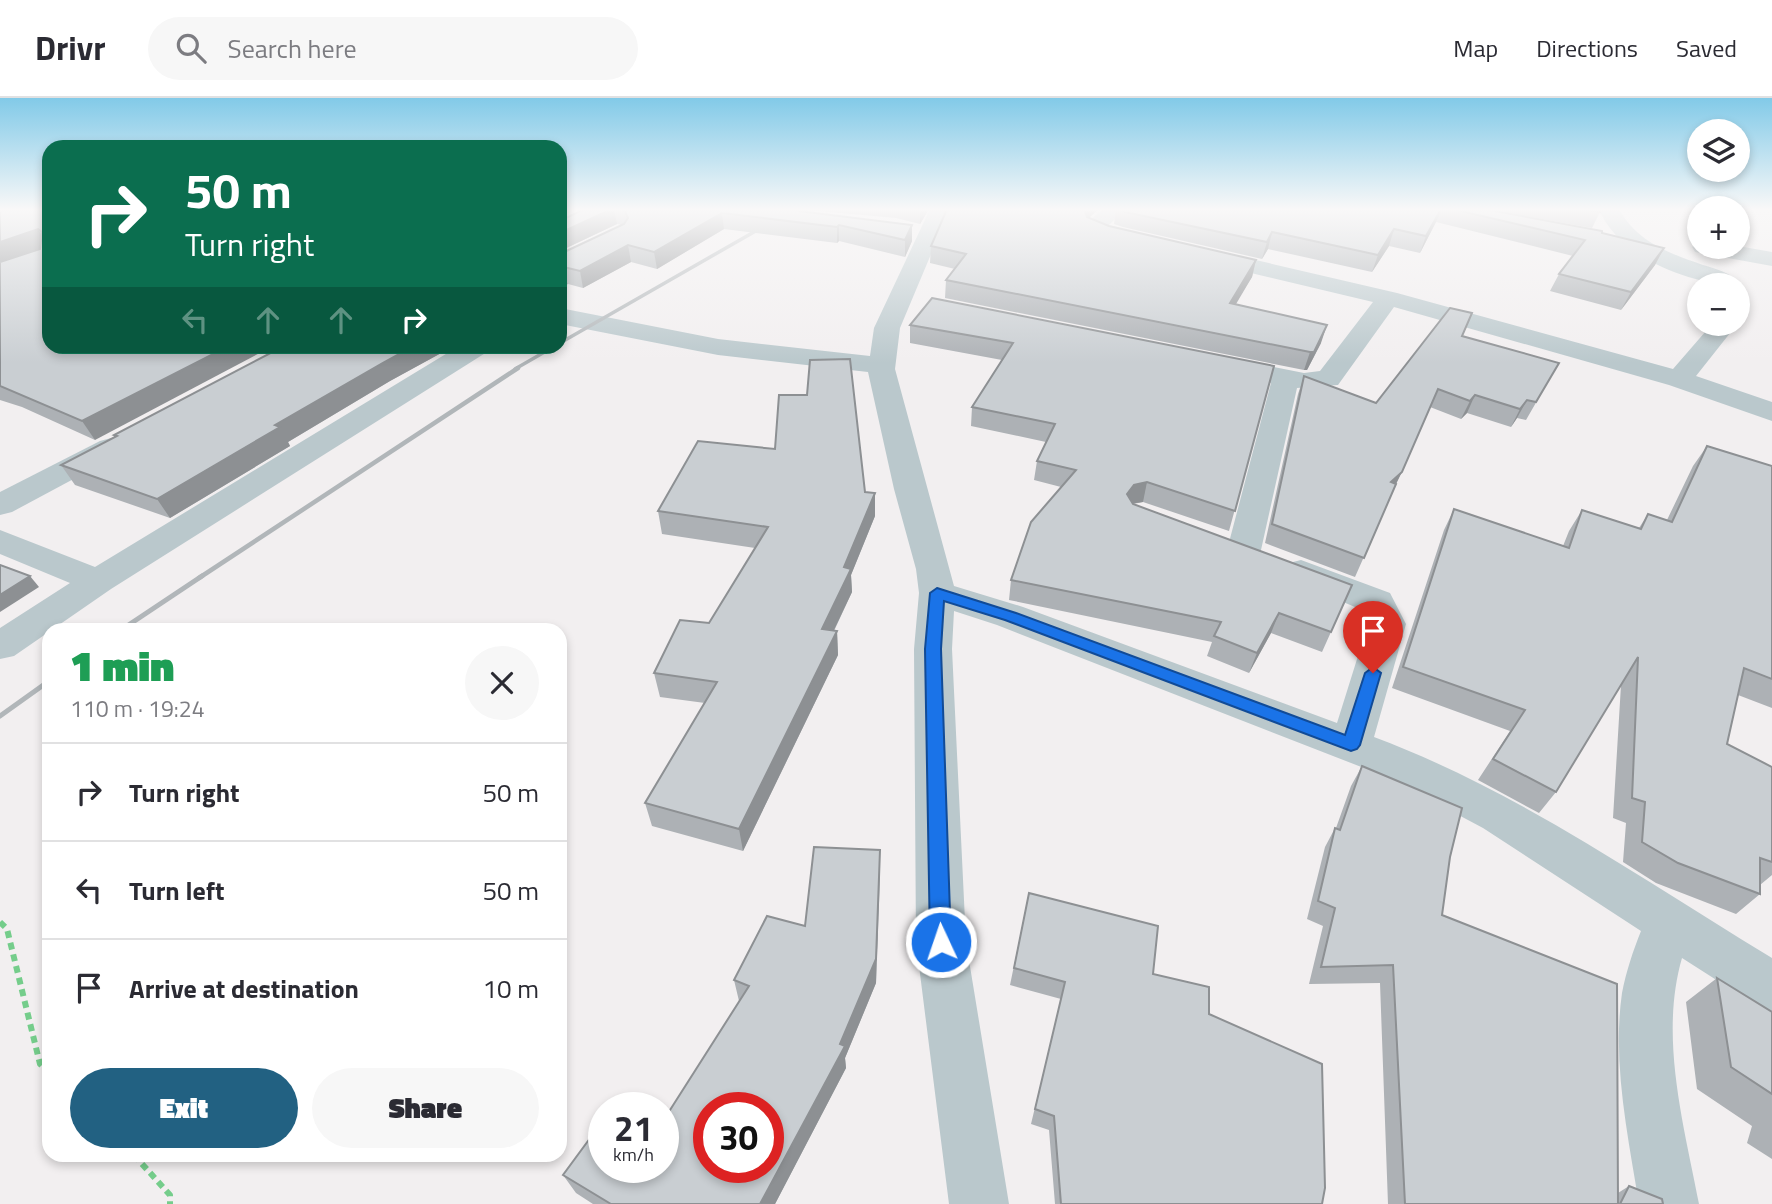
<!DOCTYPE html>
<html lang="en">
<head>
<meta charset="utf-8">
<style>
	body { margin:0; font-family:"Titillium Web",sans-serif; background:#f7f7f7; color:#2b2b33; height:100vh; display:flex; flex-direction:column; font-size:26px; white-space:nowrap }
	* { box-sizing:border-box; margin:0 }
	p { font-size:23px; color:#7c7c81 }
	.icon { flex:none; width:38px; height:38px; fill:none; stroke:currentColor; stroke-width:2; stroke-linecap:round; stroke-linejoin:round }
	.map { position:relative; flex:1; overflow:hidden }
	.details { position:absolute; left:42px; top:525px; width:525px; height:539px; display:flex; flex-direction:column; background:#fff; border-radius:21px; box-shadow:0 4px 10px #0003 }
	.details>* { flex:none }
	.top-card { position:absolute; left:42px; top:42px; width:525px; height:214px; border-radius:21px; box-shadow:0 4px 10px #0003; background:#0b6e4f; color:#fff; overflow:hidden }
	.buttons { position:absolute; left:1687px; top:21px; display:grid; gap:14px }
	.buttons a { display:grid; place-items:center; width:63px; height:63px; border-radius:50%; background:#fff; box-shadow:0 4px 10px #0003; font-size:35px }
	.speed { position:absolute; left:588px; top:994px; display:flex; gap:14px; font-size:35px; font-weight:700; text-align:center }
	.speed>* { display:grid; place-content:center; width:91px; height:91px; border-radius:50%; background:#fff; box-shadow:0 4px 10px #0003; line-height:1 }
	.speed small { font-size:18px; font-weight:400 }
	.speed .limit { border:10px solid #d22; background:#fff; color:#111 }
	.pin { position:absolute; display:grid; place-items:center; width:60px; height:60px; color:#fff; margin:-72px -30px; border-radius:50% 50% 50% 0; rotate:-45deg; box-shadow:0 0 7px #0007 }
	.pin .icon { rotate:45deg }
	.me { position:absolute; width:77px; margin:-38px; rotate:357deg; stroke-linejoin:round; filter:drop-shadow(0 0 5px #0008) }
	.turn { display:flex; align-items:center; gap:24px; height:147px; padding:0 28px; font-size:32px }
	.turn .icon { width:91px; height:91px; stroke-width:2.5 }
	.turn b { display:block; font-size:49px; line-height:60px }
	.lanes { display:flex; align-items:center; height:66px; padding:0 28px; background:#0003; justify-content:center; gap:35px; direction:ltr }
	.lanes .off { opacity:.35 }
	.round { display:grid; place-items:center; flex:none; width:74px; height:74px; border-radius:37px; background:#f7f7f7 }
	.head { display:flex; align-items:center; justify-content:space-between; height:119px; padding:0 28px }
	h1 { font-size:42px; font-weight:800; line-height:52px; color:#1e9e55 }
	.action { display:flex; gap:14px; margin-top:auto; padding:14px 28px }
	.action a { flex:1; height:80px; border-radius:42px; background:#226182; color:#fff; font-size:28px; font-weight:800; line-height:80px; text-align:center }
	.action a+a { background:#f7f7f7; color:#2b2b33 }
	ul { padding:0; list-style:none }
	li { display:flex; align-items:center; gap:21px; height:98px; padding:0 28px; border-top:2px solid #e1e1e2 }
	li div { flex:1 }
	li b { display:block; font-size:26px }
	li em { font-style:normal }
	header { display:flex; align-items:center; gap:42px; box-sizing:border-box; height:98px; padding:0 35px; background:#fff; border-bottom:2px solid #e1e1e2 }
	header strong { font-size:33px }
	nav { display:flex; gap:38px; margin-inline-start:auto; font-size:24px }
	.search { width:490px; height:63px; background:#f7f7f7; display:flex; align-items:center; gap:18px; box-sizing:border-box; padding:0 24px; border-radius:38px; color:#7c7c81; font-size:26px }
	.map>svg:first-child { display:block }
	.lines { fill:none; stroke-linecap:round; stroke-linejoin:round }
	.path { stroke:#75cd8b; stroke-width:6; stroke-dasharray:7 5; stroke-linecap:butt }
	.minor { fill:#bac8cc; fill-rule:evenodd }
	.rail-far2 { stroke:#b1b6b9; stroke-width:3.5 }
	.rail-far1 { stroke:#b1b6b9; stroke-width:4.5 }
	.rail { stroke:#b1b6b9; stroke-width:5 }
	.wall { fill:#adb1b5 }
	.shaded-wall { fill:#8d9093 }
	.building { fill:#c9ced2; stroke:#8d9093; stroke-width:2; fill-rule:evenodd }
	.route { fill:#1a73e8; stroke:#114b97; stroke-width:2 }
</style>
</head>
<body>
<header>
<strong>Drivr</strong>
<div class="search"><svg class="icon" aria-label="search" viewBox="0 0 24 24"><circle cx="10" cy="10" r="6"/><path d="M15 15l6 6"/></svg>Search here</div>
<nav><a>Map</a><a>Directions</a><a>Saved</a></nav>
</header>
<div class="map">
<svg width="1772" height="1106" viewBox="0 0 1772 1106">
	<rect width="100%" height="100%" fill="#f2eff0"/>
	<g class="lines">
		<g class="path">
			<path d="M0,824L7,831L40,966L49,975"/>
			<path d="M134,1057L170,1097V1106"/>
		</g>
		<g class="minor">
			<path d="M930,111H950L900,230L895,271L954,488L1023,509L1337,625L1368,526L1362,512L1289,481L1283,473L1289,465L1301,462L1390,495L1406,526L1374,639C1516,692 1643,782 1772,860V914L1754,906L1682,860C1659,939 1684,1027 1699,1106H1639C1628,1038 1612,964 1622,895C1626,874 1633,853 1641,833L1483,730L1387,679L997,527L954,513L952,551L966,844L1009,1106H949L916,844L914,551L919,495L916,471L894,391L868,274L718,257L560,226V210L718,241L870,258L874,230Z"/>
			<path d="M1103,111H1125L1108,128L1146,137L1149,142L1146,147C1130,151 1093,142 1083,128Z"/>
			<path d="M1599,111H1619C1637,144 1669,155 1703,167C1717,171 1732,175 1741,187L1738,192V187C1690,187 1617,158 1599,111Z"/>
			<path d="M1699,143V149L1738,148L1772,154V168L1695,154L1692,149Z"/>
			<path d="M1204,150L1397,195L1673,271L1712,226L1738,225L1696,278L1772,304V323L1669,287L1394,209L1338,287L1297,290L1261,452L1256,460L1244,463L1232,460L1227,452L1271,285L1209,272L1205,266L1209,260L1219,258L1304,275L1320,273L1373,204L1196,162L1193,157L1196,152Z"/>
			<path d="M459,248H491L487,254L111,491L14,558L0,561V530L70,485L0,456V432L95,469Z"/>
			<path d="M111,340L122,343L126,349L122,355L12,414L0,417V394L100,343Z"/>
		</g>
		<g class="rail-far2">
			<path d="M560,245L794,111"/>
			<path d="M515,271L555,248"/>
		</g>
		<path class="rail-far1" d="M199,480L518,270"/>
		<g class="rail">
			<path d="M121,532L202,478"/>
			<path d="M0,618L49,583"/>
		</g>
	</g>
	<g class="wall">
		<path d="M0,111H49L95,342L22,309L0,302Z"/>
		<path d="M584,111H929L920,126L896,120L808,112L802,113L912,143L905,159L839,143L837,145L724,131L657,171L631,164L583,190L568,186L560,156L622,127L617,126L560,153V123Z"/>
		<path d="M947,111H1099L1089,120L1109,128L1256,162L1252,179L1235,206L1321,245L1307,272H1304L945,200L946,182L955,171L930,165L931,148Z"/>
		<path d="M1116,111H1484L1602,135L1664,150L1655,167L1621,212L1550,193L1559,176L1573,158L1436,124L1420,155L1389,148L1372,174L1268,151L1262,161L1123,129L1114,126Z"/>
		<path d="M1486,111H1600V114L1592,130Z"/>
		<path d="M910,227L1274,268L1229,433L1143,404L1133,406L1352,487L1322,554L1271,535L1249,575L1207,558L1212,544L1009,502L1011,482L1061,389L1034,382L1037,363L1046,344L971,328L972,309L1002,262L910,245Z"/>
		<path d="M1462,238L1549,282L1526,322L1517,320L1511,329L1467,315L1461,321L1430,309L1355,479L1265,445L1298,296L1304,278L1376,305Z"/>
		<path d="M284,248H454L390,283L288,344L290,348L170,420L75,387L61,367L115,339L114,337Z"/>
		<path d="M1707,348L1772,368V610L1738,597L1727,646L1772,669V777L1760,787V796L1736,816L1656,785L1623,764L1626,725L1613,720L1621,587L1556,694L1539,715L1478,682L1510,633L1392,590L1444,432L1454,411L1563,448L1569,433L1582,412L1639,430L1648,416L1667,422L1693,368Z"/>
		<path d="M865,394L875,395V418L851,477L852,494L834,533H837L838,557L743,753L652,728L645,705L705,605L660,599L654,575L709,525L755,450L662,436L658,413Z"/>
		<path d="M1362,668L1450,759L1442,817L1618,1095L1629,1088L1663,1106H1388L1380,885L1309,886L1323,828L1307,821L1325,749L1335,730H1336L1351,688Z"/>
		<path d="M880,778L876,885L845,960L846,970L775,1106H593L576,1095L563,1077L604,1069H663L739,903L734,882L805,828Z"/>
		<path d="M1029,795L1153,876L1209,916L1322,1106H1055L1049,1032L1031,1026L1061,901L1010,887Z"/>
		<path d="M1717,880L1772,914V1061L1747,1045L1752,1028L1697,991L1686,904Z"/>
	</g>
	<g class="shaded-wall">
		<path d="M612,111H614L617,126L560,153V135Z"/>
		<path d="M794,111H808V112L800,113Z"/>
		<path d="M920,111H929L920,126Z"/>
		<path d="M1083,111H1099L1081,126Z"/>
		<path d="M1442,111L1436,124L1420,155L1426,138Z"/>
		<path d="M722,115L724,131L657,171L654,154Z"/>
		<path d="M839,127V143L837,145V129Z"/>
		<path d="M912,127V143L905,159V142Z"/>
		<path d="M38,131L48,148L0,165V144Z"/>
		<path d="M1394,131L1389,148L1372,174L1378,157Z"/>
		<path d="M1272,134L1268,151L1262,161L1267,144Z"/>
		<path d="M628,147L631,164L583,190L580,173Z"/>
		<path d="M1664,150L1655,167L1621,212L1631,194Z"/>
		<path d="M1256,162L1252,179L1226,223L1230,205Z"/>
		<path d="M564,169L568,186L560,190V171Z"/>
		<path d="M1327,227L1321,245L1307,272H1304L1310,254Z"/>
		<path d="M229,248H273L95,342L82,323Z"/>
		<path d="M414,248H454L390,283L288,344L290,348L170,420L157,401L275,327L383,265Z"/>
		<path d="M1475,297L1467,315L1461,321L1470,303Z"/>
		<path d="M1527,302L1517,320L1511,329L1520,311Z"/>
		<path d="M1402,374L1393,392L1391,384Z"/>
		<path d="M1147,384L1143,404L1129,406L1127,396L1134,387Z"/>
		<path d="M875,395V418L851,477L852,494L823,555L822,531L844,469Z"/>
		<path d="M30,478L39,489L0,514V497Z"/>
		<path d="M1279,515L1271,535L1249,575L1257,555Z"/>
		<path d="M837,533L838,557L743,753L739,731Z"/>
		<path d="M880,752L876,885L845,960L846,970L775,1106H760L840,946Z"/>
	</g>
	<g class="building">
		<path d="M0,111H49V248H229L82,323L0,288V164L40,151L42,134L38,131L0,144Z"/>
		<path d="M584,111H612L560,135V123Z"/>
		<path d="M617,111H798L799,113L912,127L905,142L839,127L837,129L722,115L654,154L628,147L580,173L564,169L560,171V156L624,126L628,120L625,113Z"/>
		<path d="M947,111H1084L1087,119L1109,128L1256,162L1230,205L1327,227L1314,254H1310L946,182L966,156L931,148Z"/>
		<path d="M1118,111H1441L1426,138L1394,131L1378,157L1272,134L1267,144L1125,114Z"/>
		<path d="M1452,111H1484L1602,133V135L1664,150L1631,194L1559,176L1585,142Z"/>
		<path d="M1580,111H1600V114Z"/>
		<path d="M932,200L1274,268L1235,413L1147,384L1134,387L1127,396L1133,406L1352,487L1331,534L1279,515L1257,555L1214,538L1221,524L1011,482L1031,424L1076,372L1037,363L1055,326L972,309L1013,245L910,227Z"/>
		<path d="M1450,210L1472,215L1462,238L1559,265L1536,304L1527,302L1520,311L1475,297L1470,303L1438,291L1402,374L1391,384L1396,386L1364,460L1272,426L1304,278L1376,305Z"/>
		<path d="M284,248H414L383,265L275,327L280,329L157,401L61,367L117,338L114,337Z"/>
		<path d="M850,261L865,394L875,395L844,469L851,471L822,531L837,533L739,731L645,705L717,584L654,575L680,522L709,525L768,429L658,413L698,343L775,351L779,297H807L810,262Z"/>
		<path d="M1707,348L1772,368V581L1744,570L1727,646L1772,669V764L1760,760V796L1678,765L1642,744L1645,704L1632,700L1638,559L1556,694L1493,661L1525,612L1403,569L1454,411L1569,450L1582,412L1641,431L1648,416L1672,424Z"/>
		<path d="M0,467L30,478L0,497Z"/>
		<path d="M1362,668L1462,710L1450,759L1442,817L1617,886L1618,1106H1405L1393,867L1321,869L1335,810L1318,803L1335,730L1340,732Z"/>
		<path d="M814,749L880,752L876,861L840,946L845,948L760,1106H611L563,1077L599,1028L604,1031V1069H663V1023L749,888L734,882L767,818L805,828ZM709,1010H768V1069H709Z"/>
		<path d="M1029,795L1158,828L1153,876L1209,889V916L1322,966L1325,1090L1322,1106H1061L1054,1018L1035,1011L1065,884L1014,870Z"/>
		<path d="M1717,880L1772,914V996L1731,969Z"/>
		<path d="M1629,1088L1662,1101L1663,1106H1620Z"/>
	</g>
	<linearGradient id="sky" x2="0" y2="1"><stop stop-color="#82cae8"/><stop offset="0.42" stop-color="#f9f8f8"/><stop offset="1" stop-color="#f9f8f8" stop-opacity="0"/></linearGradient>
	<rect width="1772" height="265" fill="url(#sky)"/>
	<path class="route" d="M937,490L1016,515L1345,637L1365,575L1373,569L1381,575L1360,647L1357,651L1351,653L1005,522L944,503L941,551L951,844L948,850L941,853L933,850L930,844L925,551L930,495Z"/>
</svg>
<div class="buttons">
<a><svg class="icon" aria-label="layers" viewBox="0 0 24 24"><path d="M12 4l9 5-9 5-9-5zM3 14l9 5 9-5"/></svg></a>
<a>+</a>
<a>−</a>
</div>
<div class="speed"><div>21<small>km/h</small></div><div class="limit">30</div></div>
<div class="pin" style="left:1373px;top:575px;background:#d93025"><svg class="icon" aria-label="arrive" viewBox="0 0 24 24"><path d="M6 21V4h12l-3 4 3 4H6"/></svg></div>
<svg class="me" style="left:941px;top:844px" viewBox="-20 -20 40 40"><circle r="17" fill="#1a73e8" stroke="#fff" stroke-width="3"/><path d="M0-11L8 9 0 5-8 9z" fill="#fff"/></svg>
<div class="top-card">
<div class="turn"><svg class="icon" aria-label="right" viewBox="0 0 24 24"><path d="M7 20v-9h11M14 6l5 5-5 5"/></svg><div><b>50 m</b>Turn right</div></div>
<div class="lanes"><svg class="icon off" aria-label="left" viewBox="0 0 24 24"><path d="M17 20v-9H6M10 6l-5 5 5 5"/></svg><svg class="icon off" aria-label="ahead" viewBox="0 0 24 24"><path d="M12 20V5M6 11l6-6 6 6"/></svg><svg class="icon off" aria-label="ahead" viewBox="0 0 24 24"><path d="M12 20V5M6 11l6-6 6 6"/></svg><svg class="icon" aria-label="right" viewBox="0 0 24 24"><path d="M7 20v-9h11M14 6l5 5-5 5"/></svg></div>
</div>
<section class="details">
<div class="head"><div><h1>1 min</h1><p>110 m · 19:24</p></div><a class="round"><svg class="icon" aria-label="close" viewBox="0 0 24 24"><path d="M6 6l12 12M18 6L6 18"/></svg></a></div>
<ul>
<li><svg class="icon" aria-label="right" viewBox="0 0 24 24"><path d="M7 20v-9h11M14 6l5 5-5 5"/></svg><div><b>Turn right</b></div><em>50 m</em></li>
<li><svg class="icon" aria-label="left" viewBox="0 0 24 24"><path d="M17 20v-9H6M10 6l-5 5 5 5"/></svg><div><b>Turn left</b></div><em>50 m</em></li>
<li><svg class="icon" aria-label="arrive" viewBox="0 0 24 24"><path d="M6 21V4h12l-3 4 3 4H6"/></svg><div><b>Arrive at destination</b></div><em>10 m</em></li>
</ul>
<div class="action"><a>Exit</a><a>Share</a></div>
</section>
</div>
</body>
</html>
